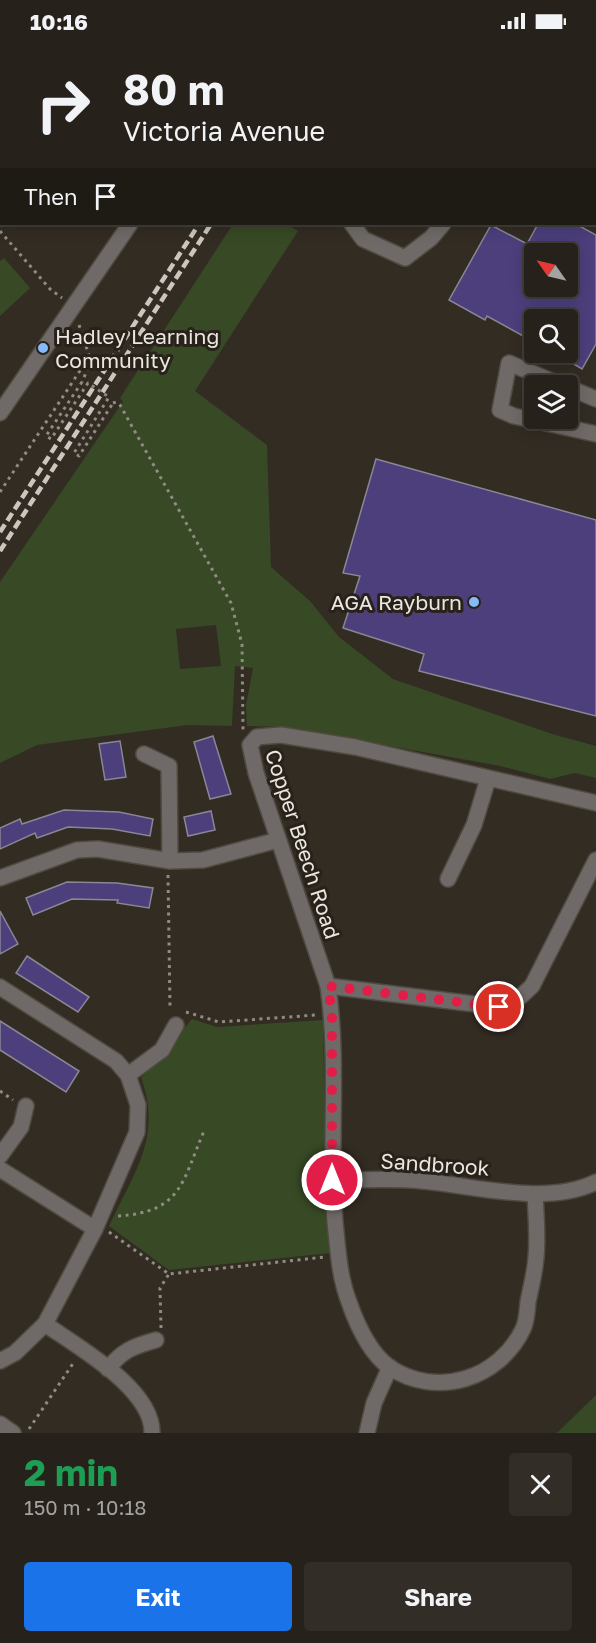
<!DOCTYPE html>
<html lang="en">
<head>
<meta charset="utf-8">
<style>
	body { margin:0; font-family:"Golos Text",sans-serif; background:#322e27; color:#f1f3f6; height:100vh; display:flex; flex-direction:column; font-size:22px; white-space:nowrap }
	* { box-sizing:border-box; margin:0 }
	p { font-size:20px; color:#a4a3a2 }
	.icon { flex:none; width:33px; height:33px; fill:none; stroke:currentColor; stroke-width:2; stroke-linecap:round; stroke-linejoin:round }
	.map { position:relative; height:1391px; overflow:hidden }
	.details { display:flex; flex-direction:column; background:#26211a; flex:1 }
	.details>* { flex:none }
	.banner { position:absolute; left:0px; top:0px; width:597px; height:183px; box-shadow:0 3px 15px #0003,0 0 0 2px #423e39; background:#26211a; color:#f1f3f6; overflow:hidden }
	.needle { width:39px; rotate:304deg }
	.fabs { position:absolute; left:524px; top:201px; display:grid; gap:12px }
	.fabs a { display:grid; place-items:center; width:54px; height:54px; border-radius:6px; background:#26211a; box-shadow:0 3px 15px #0003,0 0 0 2px #423e39; font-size:30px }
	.pin { position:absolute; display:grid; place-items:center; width:51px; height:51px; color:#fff; margin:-26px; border:3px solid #fff; border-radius:50%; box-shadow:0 2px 6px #0007 }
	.me { position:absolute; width:66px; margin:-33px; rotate:0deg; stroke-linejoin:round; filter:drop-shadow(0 0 4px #0008) }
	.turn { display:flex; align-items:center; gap:21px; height:126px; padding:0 24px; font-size:27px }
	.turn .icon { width:78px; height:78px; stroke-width:2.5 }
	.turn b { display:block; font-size:42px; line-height:51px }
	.then { display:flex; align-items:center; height:57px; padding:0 24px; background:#0003; gap:12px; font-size:22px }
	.round { display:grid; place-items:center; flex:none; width:63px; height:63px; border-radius:6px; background:#322e27 }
	.headline { display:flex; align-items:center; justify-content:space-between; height:102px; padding:0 24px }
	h1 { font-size:36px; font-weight:700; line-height:45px; color:#1e9e55 }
	.button { display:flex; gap:12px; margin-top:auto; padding:12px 24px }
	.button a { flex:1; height:69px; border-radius:6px; background:#1a73e8; color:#fff; font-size:24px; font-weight:700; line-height:69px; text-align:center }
	.button a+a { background:#322e27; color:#f1f3f6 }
	.status { display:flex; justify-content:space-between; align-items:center; height:42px; padding:0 30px; background:#26211a; direction:ltr }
	.status svg { height:16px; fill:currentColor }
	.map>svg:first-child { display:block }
	.green { fill:#374925; fill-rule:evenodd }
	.building { fill:#4c3f7c; stroke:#888794; stroke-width:1.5; fill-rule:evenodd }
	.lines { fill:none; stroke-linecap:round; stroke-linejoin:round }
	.minor-casing { stroke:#504a41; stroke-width:18 }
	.path { stroke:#908b83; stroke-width:3; stroke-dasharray:3 4.5; stroke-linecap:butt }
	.minor { stroke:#6f6a67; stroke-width:15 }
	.rail { stroke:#cbc7c0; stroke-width:4.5; stroke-dasharray:9 4.5; stroke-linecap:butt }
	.path-bridge { stroke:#908b83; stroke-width:3; stroke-dasharray:3 4.5; stroke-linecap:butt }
	.route { stroke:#e11d48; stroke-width:10; stroke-dasharray:0 18 }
	.poi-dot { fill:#86bbfb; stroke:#29221a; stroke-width:2 }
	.labels { text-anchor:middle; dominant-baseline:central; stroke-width:6; stroke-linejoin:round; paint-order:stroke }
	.poi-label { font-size:21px; fill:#eae6e0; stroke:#29221a; text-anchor:start }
	.street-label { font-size:21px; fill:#eae6e0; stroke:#29221a }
</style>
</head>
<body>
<div class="status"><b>10:16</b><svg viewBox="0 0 49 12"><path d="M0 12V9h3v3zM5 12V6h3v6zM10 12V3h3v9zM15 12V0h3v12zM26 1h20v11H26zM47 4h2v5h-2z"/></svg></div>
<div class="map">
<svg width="596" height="1391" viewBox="0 0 596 1391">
	<rect width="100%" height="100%" fill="#332c23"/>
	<g class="green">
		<path d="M0,0L72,1L2,2L1,93Z"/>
		<path d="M233,182H286L298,189L195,349L267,403L271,525L310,559L339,595L393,637L552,692L596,704V736L575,731L550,737L500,724L285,685L247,684L246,663L253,626L235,624L232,684L188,683L37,703L0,721V540L116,370L123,360L120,356ZM216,583L221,624L180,627L176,587Z"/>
		<path d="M4,216L30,246L0,274V219Z"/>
		<path d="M192,977L217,985L323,978L325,1102L331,1211L169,1228L109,1184C133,1132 163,1095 141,1036Z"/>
		<path d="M596,1353V1391H556L559,1389Z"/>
	</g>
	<g class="building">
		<path d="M538,182H576L596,193V302L582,327L567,318V278H534V300L487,274L485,278L449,258L491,183L527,202ZM534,212H567V244H534Z"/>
		<path d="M376,417L596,478V674L419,629L424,612L343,586L360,534L343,531Z"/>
		<path d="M213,694L231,752L210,757L194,700Z"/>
		<path d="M120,699L126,735L105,738L99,702Z"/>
		<path d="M64,768L119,770L153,777L150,794L112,787L68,785L37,796L35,791L0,807V786L20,777L22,782Z"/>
		<path d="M211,769L215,788L188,794L184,775Z"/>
		<path d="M67,840L117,841L153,846L149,866L117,861L118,858L72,857L33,873L26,856Z"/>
		<path d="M0,869L18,902L0,912Z"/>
		<path d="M27,914L89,955L78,970L16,931Z"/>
		<path d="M0,979L79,1029L66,1050L0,1008Z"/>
	</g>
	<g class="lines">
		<defs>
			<g id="minor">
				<path d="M544,0L546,2"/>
				<path d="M250,2L251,0"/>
				<path d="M483,2L484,0"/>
				<path d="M569,2L570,0"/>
				<path d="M596,45V46"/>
				<path d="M352,182L363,197L405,216L431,196L443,182"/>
				<path d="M563,344L509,321L500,368L514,374L596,392"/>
				<path d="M567,345L596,357"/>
				<path d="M0,371L130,182"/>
				<path d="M144,712L169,724L170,819"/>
				<path d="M0,836L77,808L98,807L170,819L203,818L278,798"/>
				<path d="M448,837L474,783L488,737"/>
				<path d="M328,944L499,965L517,958L532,944L596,818"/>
				<path d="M0,945L116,1019L128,1033L162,1008L176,983"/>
				<path d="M0,1114L21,1085L26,1064"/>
				<path d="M0,1127L95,1187"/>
				<path d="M332,1138C358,1138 384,1137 410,1138C467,1141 543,1166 596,1140"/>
				<path d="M535,1152C536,1173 538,1195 536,1215C535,1230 531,1245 528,1260C527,1269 527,1279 523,1287C499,1337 437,1357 389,1325C369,1310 357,1283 349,1260C339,1234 338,1207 335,1180C329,1102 339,1022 328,944L256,731L250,703L257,695L281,693L355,705L596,761"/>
				<path d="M45,1282C78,1305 153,1347 152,1391"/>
				<path d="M0,1319L15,1311L45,1282L95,1187L137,1090L138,1063L128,1033"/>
				<path d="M108,1327C121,1309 134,1304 156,1298"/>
				<path d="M0,1382L13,1391"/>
				<path d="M367,1391L374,1361L390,1325"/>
			</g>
		</defs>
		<use href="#minor" class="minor-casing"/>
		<g class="path">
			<path d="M0,189L50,247L62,256"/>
			<path d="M79,283L91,319L82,340"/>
			<path d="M113,361L116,360L120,363L231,561L242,602L243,688"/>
			<path d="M0,450L89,315"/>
			<path d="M168,833L170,966"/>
			<path d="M186,970L219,980L316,973"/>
			<path d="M0,1049L13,1058"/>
			<path d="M118,1174C182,1170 182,1140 204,1089"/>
			<path d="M109,1190L169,1232L325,1215"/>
			<path d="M161,1286L160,1246L169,1232"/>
			<path d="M29,1387L74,1320"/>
		</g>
		<use href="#minor" class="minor"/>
		<g class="rail">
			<path d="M315,2L316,0"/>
			<path d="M327,2L328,0"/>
			<path d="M0,490L199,182"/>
			<path d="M0,509L211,182"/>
		</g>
		<path class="path-bridge" d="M82,340L46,394L51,397L88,341L109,355L74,411L79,414L113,361"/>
	</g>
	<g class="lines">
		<path class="route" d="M332,1138V972L328,944L499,965"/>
	</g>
	<g class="poi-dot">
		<circle cx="43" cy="306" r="6"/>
		<circle cx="474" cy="560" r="6"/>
	</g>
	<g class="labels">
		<g class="poi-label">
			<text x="55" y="294">Hadley Learning<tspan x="55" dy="24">Community</tspan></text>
			<text x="462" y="560" text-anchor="end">AGA Rayburn</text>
		</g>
		<g class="street-label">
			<text transform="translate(303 802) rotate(72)">Copper Beech Road</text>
			<text transform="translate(435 1122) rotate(4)">Sandbrook</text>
		</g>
	</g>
</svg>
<div class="fabs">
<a><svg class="needle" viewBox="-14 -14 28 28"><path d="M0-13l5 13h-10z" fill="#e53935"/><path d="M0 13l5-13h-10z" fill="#a4a3a2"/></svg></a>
<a><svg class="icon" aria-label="search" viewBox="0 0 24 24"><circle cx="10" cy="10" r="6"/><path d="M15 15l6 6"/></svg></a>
<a><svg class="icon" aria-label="layers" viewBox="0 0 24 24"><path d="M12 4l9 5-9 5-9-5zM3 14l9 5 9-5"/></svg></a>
</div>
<div class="pin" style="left:499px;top:965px;background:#d93025"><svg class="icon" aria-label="arrive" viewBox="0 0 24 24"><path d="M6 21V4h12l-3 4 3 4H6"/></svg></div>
<svg class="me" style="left:332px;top:1138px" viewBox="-20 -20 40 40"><circle r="17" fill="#e11d48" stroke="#fff" stroke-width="3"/><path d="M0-11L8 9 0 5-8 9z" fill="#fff"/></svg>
<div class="banner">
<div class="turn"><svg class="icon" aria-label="right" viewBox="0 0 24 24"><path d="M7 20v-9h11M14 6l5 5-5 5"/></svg><div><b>80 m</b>Victoria Avenue</div></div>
<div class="then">Then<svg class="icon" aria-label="arrive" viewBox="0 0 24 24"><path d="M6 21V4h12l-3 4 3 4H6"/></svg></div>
</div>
</div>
<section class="details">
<div class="headline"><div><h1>2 min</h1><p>150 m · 10:18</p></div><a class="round"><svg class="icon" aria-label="close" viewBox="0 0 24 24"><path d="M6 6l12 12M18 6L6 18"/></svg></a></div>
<div class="button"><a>Exit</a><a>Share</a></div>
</section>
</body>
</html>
